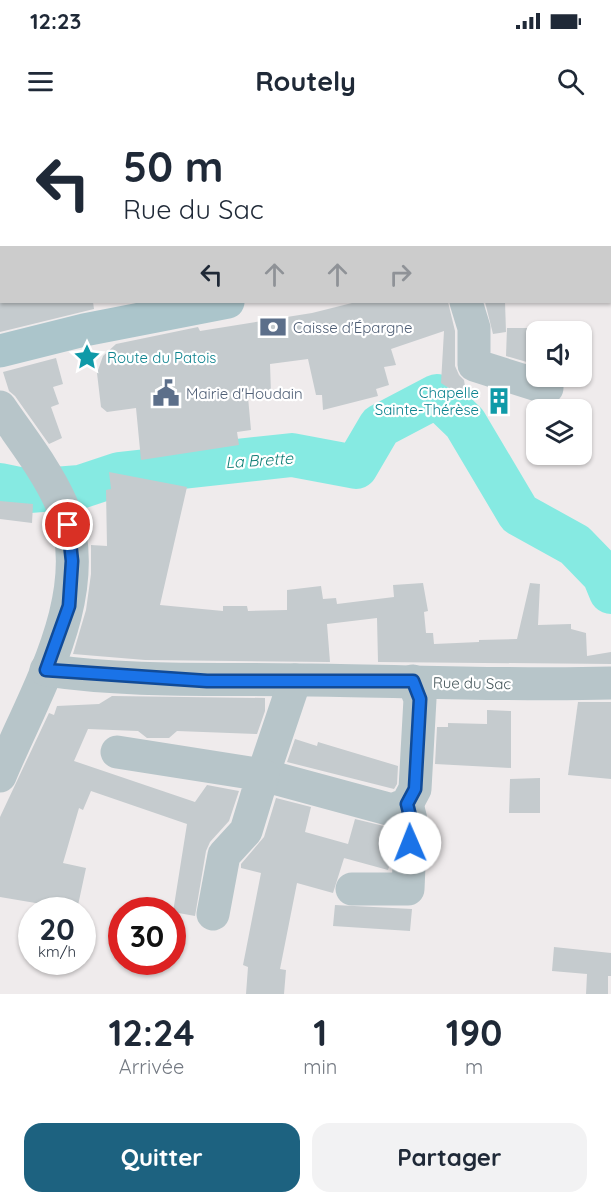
<!DOCTYPE html>
<html lang="fr">
<head>
<meta charset="utf-8">
<style>
	body { margin:0; font-family:Quicksand,sans-serif; background:#f2f2f3; color:#1f2937; height:100vh; display:flex; flex-direction:column; font-size:22px; white-space:nowrap }
	* { box-sizing:border-box; margin:0 }
	p { font-size:20px; color:#747a83 }
	.icon { flex:none; width:33px; height:33px; fill:none; stroke:currentColor; stroke-width:2; stroke-linecap:round; stroke-linejoin:round }
	.map { position:relative; height:874px; overflow:hidden }
	.side { display:flex; flex-direction:column; background:#fff; flex:1 }
	.side>* { flex:none }
	.guide { position:absolute; left:0px; top:0px; width:612px; height:183px; box-shadow:0 2px 4px #0004; background:#fff; color:#1f2937; overflow:hidden }
	.controls { position:absolute; left:526px; top:201px; display:grid; gap:12px }
	.controls a { display:grid; place-items:center; width:66px; height:66px; border-radius:12px; background:#fff; box-shadow:0 2px 4px #0004; font-size:30px }
	.speed { position:absolute; left:18px; top:777px; display:flex; gap:12px; font-size:30px; font-weight:700; text-align:center }
	.speed>* { display:grid; place-content:center; width:78px; height:78px; border-radius:50%; background:#fff; box-shadow:0 2px 4px #0004; line-height:1 }
	.speed small { font-size:15px; font-weight:400 }
	.speed .limit { border:9px solid #d22; background:#fff; color:#111 }
	.pin { position:absolute; display:grid; place-items:center; width:51px; height:51px; color:#fff; margin:-26px; border:3px solid #fff; border-radius:50%; box-shadow:0 2px 6px #0007 }
	.me { position:absolute; width:66px; margin:-33px; rotate:359deg; stroke-linejoin:round; filter:drop-shadow(0 0 4px #0008) }
	.turn { display:flex; align-items:center; gap:21px; height:126px; padding:0 24px; font-size:27px }
	.turn .icon { width:78px; height:78px; stroke-width:2.5 }
	.turn b { display:block; font-size:42px; line-height:51px }
	.lanes { display:flex; align-items:center; height:57px; padding:0 24px; background:#0003; justify-content:center; gap:30px; direction:ltr }
	.lanes .off { opacity:.35 }
	.eta { display:flex; justify-content:space-evenly; align-items:center; height:102px; text-align:center }
	.eta b { font-size:36px; font-weight:700; line-height:42px }
	.cta { display:flex; gap:12px; margin-top:auto; padding:12px 24px }
	.cta a { flex:1; height:69px; border-radius:18px; background:#1d6280; color:#fff; font-size:24px; font-weight:700; line-height:69px; text-align:center }
	.cta a+a { background:#f2f2f3; color:#1f2937 }
	.status { display:flex; justify-content:space-between; align-items:center; height:42px; padding:0 30px; background:#fff; direction:ltr }
	.status svg { height:16px; fill:currentColor }
	header { display:flex; justify-content:space-between; align-items:center; height:78px; padding:0 24px; background:#fff; font-size:27px; font-weight:700 }
	.map>svg:first-child { display:block }
	.lines { fill:none; stroke-linecap:round; stroke-linejoin:round }
	.river { stroke:#86eae2; stroke-width:44 }
	.building { fill:#c5cbce }
	.minor { stroke:#b7c5c9; stroke-width:33 }
	.major { stroke:#abc5cb; stroke-width:33 }
	.route-casing { stroke:#114b97; stroke-width:15 }
	.route { stroke:#1a73e8; stroke-width:10 }
	.labels { text-anchor:middle; dominant-baseline:central; stroke-width:4.5; stroke-linejoin:round; paint-order:stroke }
	.service-label { font-size:15px; fill:#4e5e75; stroke:#fff; text-anchor:start }
	.culture-label { font-size:15px; fill:#0d838f; stroke:#fff; text-anchor:start }
	.street-label { font-size:15px; fill:#445559; stroke:#fff }
	.water-label { font-size:16px; font-style:italic; fill:#0e7e75; stroke:#fff }
</style>
</head>
<body>
<div class="status"><b>12:23</b><svg viewBox="0 0 49 12"><path d="M0 12V9h3v3zM5 12V6h3v6zM10 12V3h3v9zM15 12V0h3v12zM26 1h20v11H26zM47 4h2v5h-2z"/></svg></div>
<header><svg class="icon" aria-label="menu" viewBox="0 0 24 24"><path d="M4 6h16M4 12h16M4 18h16"/></svg>Routely<svg class="icon" aria-label="search" viewBox="0 0 24 24"><circle cx="10" cy="10" r="6"/><path d="M15 15l6 6"/></svg></header>
<div class="map">
<svg width="611" height="874" viewBox="0 0 611 874">
	<rect width="100%" height="100%" fill="#efebec"/>
	<g class="lines">
		<path class="river" d="M0,365L29,371L80,367L119,354L292,335L356,347L380,306L437,276L465,303L519,394L575,425L604,455L611,472"/>
	</g>
	<g class="building">
		<path d="M0,182H93L94,189L0,212Z"/>
		<path d="M356,182H448L455,211V246L459,255L464,260L467,280L441,263L444,211L391,229L396,245L384,247L389,265L376,269L378,276L323,290L322,275H316L308,239L270,244L271,273L248,277L251,310L237,312L239,325L141,340L136,288L107,292L101,287L97,253L103,236L116,224L198,207L200,211L312,193Z"/>
		<path d="M485,182H505L506,212L493,214Z"/>
		<path d="M507,208H537V245L506,236Z"/>
		<path d="M56,238L63,264L53,267L59,284L51,287L62,318L49,324L15,276L9,271L3,252Z"/>
		<path d="M109,352L187,367L160,485L223,491V486H247L248,491L287,490V470L321,466L323,479L336,478L337,484L394,477L393,465L423,463L428,491L424,492L426,513H433L434,524L479,522V520L517,519L530,463L540,464L538,505L571,504V509L586,513L587,536L611,532V544L378,542L377,498L327,504L330,542L145,540L73,534L86,490L91,454V425L107,426L106,370L111,369Z"/>
		<path d="M0,381L33,384L32,403L0,399Z"/>
		<path d="M112,576L265,578V591L257,614L177,611L169,618H147L138,611L88,609L74,641L195,682L207,665L239,671L229,701L210,722L206,731L195,796L173,792L187,704L91,671L83,690L79,688L63,743L86,748L77,790L0,777V697L49,593L54,595L57,586L99,584Z"/>
		<path d="M578,582H611V659L568,655Z"/>
		<path d="M487,590L511,591V648L435,644L437,607H448V603L487,604Z"/>
		<path d="M295,619L317,626L318,622L398,646L397,664L394,669L287,642Z"/>
		<path d="M540,658V693H509L510,659Z"/>
		<path d="M276,678L311,687L305,712L348,724L355,699L392,708L390,744L388,750L344,738L345,735L333,773L297,763L280,849L286,850L284,874H246L248,847L243,845L261,753L241,748V744L264,717Z"/>
		<path d="M335,785L412,789L410,811L333,806Z"/>
		<path d="M554,827L611,833V856H608V874H586L587,854L552,851Z"/>
	</g>
	<g class="lines">
		<g class="minor">
			<path d="M466,182L474,208V245L547,268"/>
			<path d="M0,287C21,318 46,349 61,383C99,472 33,575 0,656"/>
			<path d="M46,550C133,563 222,558 310,560C410,561 511,566 611,563"/>
			<path d="M295,560L263,655L392,690L407,684L415,669L420,579L413,561"/>
			<path d="M117,632L263,655L246,711L224,735L213,794"/>
			<path d="M352,769H408L411,700L407,684"/>
		</g>
		<g class="major">
			<path d="M423,0L424,2"/>
			<path d="M610,95H611"/>
			<path d="M0,231L84,210L228,182"/>
		</g>
	</g>
	<g class="lines">
		<defs>
			<path id="route" d="M68,405L72,441L69,486L46,550L207,561H413L420,579L415,669L407,684L411,700L410,723"/>
		</defs>
		<use href="#route" class="route-casing"/>
		<use href="#route" class="route"/>
	</g>
	<defs>
		<symbol id="bank-bare" viewBox="-9 -9 18 18"><path d="M-6-4H6V4H-6ZM0-2.3a2.3 2.3 0 1 0 0 4.6a2.3 2.3 0 1 0 0-4.6Z" fill="#5c6f8a" stroke="#fff" stroke-width="2.5" paint-order="stroke"/></symbol>
		<symbol id="sight-bare" viewBox="-9 -9 18 18"><path d="M0-6L1.8-2.2L6-1.7L2.9 1.2L3.7 5.4L0 3.3L-3.7 5.4L-2.9 1.2L-6-1.7L-1.8-2.2Z" fill="#0f9aa8" stroke="#fff" stroke-width="2.5" paint-order="stroke"/></symbol>
		<symbol id="civic-bare" viewBox="-9 -9 18 18"><path d="M-.6-6.5H3V-4.5H.6V-3L4-1V1h2V6H-6V1h2V-1L-.6-3ZM-1.2 2.5V6h2.4V2.5Z" fill="#5c6f8a" stroke="#fff" stroke-width="2.5" paint-order="stroke"/></symbol>
		<symbol id="building-bare" viewBox="-9 -9 18 18"><path d="M-4-6H4V6H1V3H-1V6H-4ZM-2.5-4.3h1.7v1.8h-1.7ZM.8-4.3h1.7v1.8H.8ZM-2.5-1h1.7V.8h-1.7ZM.8-1h1.7V.8H.8Z" fill="#0f9aa8" stroke="#fff" stroke-width="2.5" paint-order="stroke"/></symbol>
	</defs>
	<g fill-rule="evenodd">
		<use href="#bank-bare" x="254" y="188" width="38" height="38"/>
		<use href="#sight-bare" x="68" y="218" width="38" height="38"/>
		<use href="#civic-bare" x="147" y="254" width="38" height="38"/>
		<use href="#building-bare" x="480" y="262" width="38" height="38"/>
	</g>
	<g class="labels">
		<g class="service-label">
			<text x="293" y="207">Caisse d'Épargne</text>
			<text x="186" y="273">Mairie d'Houdain</text>
		</g>
		<g class="culture-label">
			<text x="107" y="237">Route du Patois</text>
			<text x="479" y="272" text-anchor="end">Chapelle<tspan x="479" dy="17">Sainte-Thérèse</tspan></text>
		</g>
		<g class="street-label">
			<text transform="translate(472 563) rotate(1)">Rue du Sac</text>
		</g>
		<g class="water-label">
			<text transform="translate(259 340) rotate(-4)">La Brette</text>
		</g>
	</g>
</svg>
<div class="controls">
<a><svg class="icon" aria-label="sound" viewBox="0 0 24 24"><path d="M4 9h4l5-4v14l-5-4H4zM17 9q2 3 0 6"/></svg></a>
<a><svg class="icon" aria-label="layers" viewBox="0 0 24 24"><path d="M12 4l9 5-9 5-9-5zM3 14l9 5 9-5"/></svg></a>
</div>
<div class="speed"><div>20<small>km/h</small></div><div class="limit">30</div></div>
<div class="pin" style="left:68px;top:405px;background:#d93025"><svg class="icon" aria-label="arrive" viewBox="0 0 24 24"><path d="M6 21V4h12l-3 4 3 4H6"/></svg></div>
<svg class="me" style="left:410px;top:723px" viewBox="-20 -20 40 40"><circle r="19" fill="#fff"/><path d="M0-13L10 11 0 6-10 11z" fill="#1a73e8"/></svg>
<div class="guide">
<div class="turn"><svg class="icon" aria-label="left" viewBox="0 0 24 24"><path d="M17 20v-9H6M10 6l-5 5 5 5"/></svg><div><b>50 m</b>Rue du Sac</div></div>
<div class="lanes"><svg class="icon" aria-label="left" viewBox="0 0 24 24"><path d="M17 20v-9H6M10 6l-5 5 5 5"/></svg><svg class="icon off" aria-label="ahead" viewBox="0 0 24 24"><path d="M12 20V5M6 11l6-6 6 6"/></svg><svg class="icon off" aria-label="ahead" viewBox="0 0 24 24"><path d="M12 20V5M6 11l6-6 6 6"/></svg><svg class="icon off" aria-label="right" viewBox="0 0 24 24"><path d="M7 20v-9h11M14 6l5 5-5 5"/></svg></div>
</div>
</div>
<section class="side">
<div class="eta">
<div><b>12:24</b><p>Arrivée</p></div>
<div><b>1</b><p>min</p></div>
<div><b>190</b><p>m</p></div>
</div>
<div class="cta"><a>Quitter</a><a>Partager</a></div>
</section>
</body>
</html>
